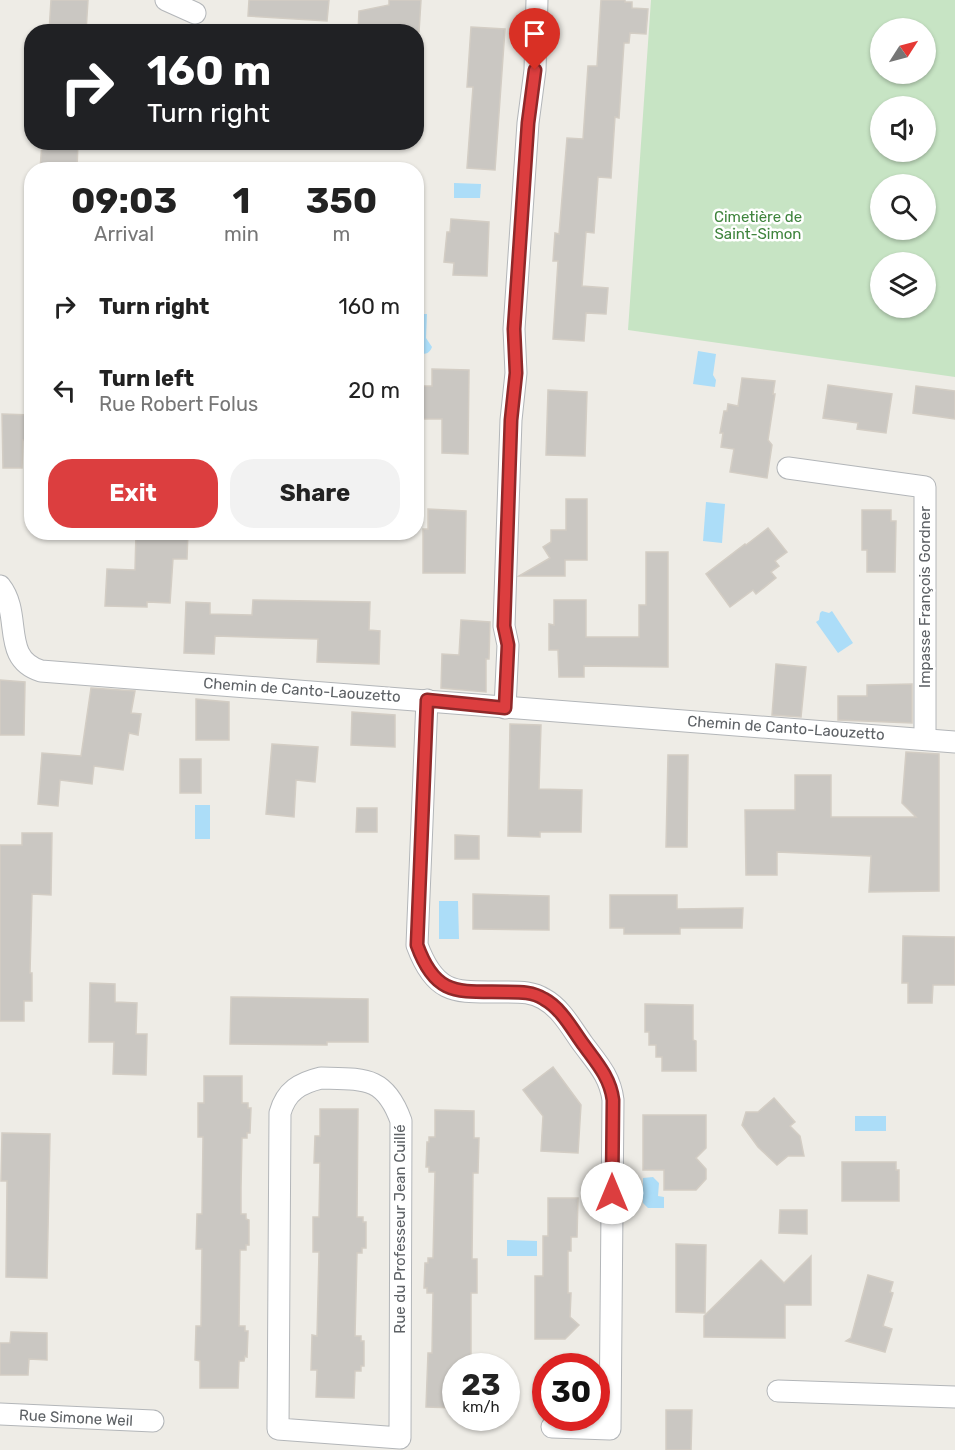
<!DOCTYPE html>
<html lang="en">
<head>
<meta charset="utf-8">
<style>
	body { margin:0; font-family:Rubik,sans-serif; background:#f2f2f2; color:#222; height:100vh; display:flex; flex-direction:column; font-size:22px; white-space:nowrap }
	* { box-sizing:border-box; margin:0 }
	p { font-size:20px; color:#767676 }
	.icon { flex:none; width:33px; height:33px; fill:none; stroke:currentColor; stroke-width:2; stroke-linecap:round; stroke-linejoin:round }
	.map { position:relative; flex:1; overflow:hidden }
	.details { position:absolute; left:24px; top:162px; width:400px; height:378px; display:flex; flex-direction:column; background:#fff; border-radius:24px; box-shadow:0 2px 4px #0004 }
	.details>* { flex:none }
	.banner { position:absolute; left:24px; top:24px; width:400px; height:126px; border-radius:24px; box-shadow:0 2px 4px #0004; background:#202124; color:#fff; overflow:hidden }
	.needle { width:39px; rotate:54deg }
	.fabs { position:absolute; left:870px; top:18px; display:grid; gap:12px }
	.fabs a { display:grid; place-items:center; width:66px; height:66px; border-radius:50%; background:#fff; box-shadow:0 2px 4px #0004; font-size:30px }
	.speed { position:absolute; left:442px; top:1353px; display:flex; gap:12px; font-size:30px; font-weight:700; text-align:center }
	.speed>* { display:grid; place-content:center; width:78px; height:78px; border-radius:50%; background:#fff; box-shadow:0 2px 4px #0004; line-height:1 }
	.speed small { font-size:15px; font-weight:400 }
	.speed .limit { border:9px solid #d22; background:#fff; color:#111 }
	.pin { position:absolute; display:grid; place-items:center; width:51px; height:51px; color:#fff; margin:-62px -26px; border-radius:50% 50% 50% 0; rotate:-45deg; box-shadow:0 0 6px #0007 }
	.pin .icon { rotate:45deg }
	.me { position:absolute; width:66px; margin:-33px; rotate:0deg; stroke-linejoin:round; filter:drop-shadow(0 0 4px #0008) }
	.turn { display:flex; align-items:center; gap:21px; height:126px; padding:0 24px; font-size:27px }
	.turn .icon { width:78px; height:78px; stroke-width:2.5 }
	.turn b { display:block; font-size:42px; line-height:51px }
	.eta { display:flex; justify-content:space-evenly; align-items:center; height:102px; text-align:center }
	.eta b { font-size:36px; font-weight:700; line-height:42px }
	.cta { display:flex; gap:12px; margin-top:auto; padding:12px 24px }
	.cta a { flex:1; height:69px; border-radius:24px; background:#dc3e3f; color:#fff; font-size:24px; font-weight:700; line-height:69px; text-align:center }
	.cta a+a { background:#f2f2f2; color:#222 }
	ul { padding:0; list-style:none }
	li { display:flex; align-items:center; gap:18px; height:84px; padding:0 24px }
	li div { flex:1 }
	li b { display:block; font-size:22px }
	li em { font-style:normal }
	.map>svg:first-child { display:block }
	.green { fill:#c7e4c4; fill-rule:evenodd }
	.water { fill:#acddf8 }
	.building { fill:#cac7c2; stroke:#d3cdc4; stroke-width:1.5 }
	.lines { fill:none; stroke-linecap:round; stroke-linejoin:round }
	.street-casing { stroke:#b3b6b9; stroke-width:23 }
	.street { stroke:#fff; stroke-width:21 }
	.route-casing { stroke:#8f2829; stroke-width:15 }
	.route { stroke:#dc3e3f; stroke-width:10 }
	.labels { text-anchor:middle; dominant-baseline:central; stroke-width:5; stroke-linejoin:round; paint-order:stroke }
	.park-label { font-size:15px; fill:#3f843d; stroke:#fff }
	.street-label { font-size:15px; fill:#5d6165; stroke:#fff }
</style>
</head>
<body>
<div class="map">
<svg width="955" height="1450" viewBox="0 0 955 1450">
	<rect width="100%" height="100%" fill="#eeece6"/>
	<path class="green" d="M651,0H955V377L628,330ZM880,28H926V74H880ZM880,106H926V152H880ZM880,184H926V230H880ZM880,262H926V308H880Z"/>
	<g class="water">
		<path d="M454,183L481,184L480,198H454Z"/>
		<path d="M417,314H427L426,338L432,347C429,355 424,354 417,354Z"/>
		<path d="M698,351L716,354L713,375L716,380L715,387L693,384Z"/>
		<path d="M706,502L725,504L722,543L703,541Z"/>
		<path d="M822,611L829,613L832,611L853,643L838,653L816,622L819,620L820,613Z"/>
		<rect x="195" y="805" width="15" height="34"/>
		<path d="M439,901H458L459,939H439Z"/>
		<rect x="855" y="1116" width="31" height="15"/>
		<path d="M653,1177L659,1183L658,1196L664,1197V1208H648L643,1203V1178Z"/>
		<path d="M507,1240L537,1241V1256H507Z"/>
	</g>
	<g class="building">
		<path d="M51,0H88L86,32H49Z"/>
		<path d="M249,0H329L327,21L248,16Z"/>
		<path d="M389,0H421L419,32H358L359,11L389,5Z"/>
		<path d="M601,0H625V2H632V8L648,9L646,34L630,33L629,43H624L619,118L615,117L611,178L598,177L594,233L586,232L582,286L608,288L606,314L586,313L584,341L553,339L558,261H553L555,233L559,234L567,138L583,139L588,66H597Z"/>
		<path d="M471,27L505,29L495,170L467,168L473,87H467Z"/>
		<path d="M42,142H78L77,170H40Z"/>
		<path d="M451,219L489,222L487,276L453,275L454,263L444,262L447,232H450Z"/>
		<path d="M432,369L469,370L468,454L442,453V419H420L421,386H432Z"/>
		<path d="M742,378L775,381L773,394H775L768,440L772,445L767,478L730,472L734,449L721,447L723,433H720L724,411H727L728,404L738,406Z"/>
		<path d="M828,385L892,394L886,433L857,429L858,423L823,418Z"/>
		<path d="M916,386L955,391V419L913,413Z"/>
		<path d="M548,390L587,392L585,456L546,455Z"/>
		<path d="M2,414L32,415V440H23L22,468H3Z"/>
		<path d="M566,499H587V560H565V576H519L550,558L543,547L551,542V530H566Z"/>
		<path d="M428,509L466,511L465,573H423V529H428Z"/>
		<path d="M862,510H891V521H896L895,572H867V550H862Z"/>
		<path d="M768,528L787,552L775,561L779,566L771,572L776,578L756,594L753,590L730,607L706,574L745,544L746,545Z"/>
		<path d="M136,532H188L187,559H173L170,603L147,602V607L105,606L107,569L135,570Z"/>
		<path d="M646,552H668V667L584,666V677H559L558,650H549V624L554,625V600H586V637H639V605H646Z"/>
		<path d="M253,600L370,602L369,630L380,631L379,664L317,662L318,639L215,636L214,654L184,653L186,602L210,603V614L252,615Z"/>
		<path d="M461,620L490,622L489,659H486V692L441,688L442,654L459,655Z"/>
		<path d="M776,664L806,667L801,717L772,715Z"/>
		<path d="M0,680L25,682L24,735H0Z"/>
		<path d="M912,684V723L838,720V696H867V685Z"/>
		<path d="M91,688L135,691L131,713L141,714L138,735L129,733L123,770L94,766L92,784L60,780L58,806L38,804L42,753L81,756Z"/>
		<path d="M196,699L229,702V740H196Z"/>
		<path d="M352,712L395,715V747L351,745Z"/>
		<path d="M510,724L541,725L539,789L582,790L581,832H540V837L508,836Z"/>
		<path d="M272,744L318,747L315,782L296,780L294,817L266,814Z"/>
		<path d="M906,752L939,754V891L869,892L871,856L777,852V875H746L745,810H795V775H831V817H916L902,803Z"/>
		<path d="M668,755H688L687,847H666Z"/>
		<rect x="180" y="759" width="21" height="34"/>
		<path d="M357,808H377V832H356Z"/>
		<path d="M22,833H52L51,895L32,894L30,973H32V1001H24V1021H0V845H22Z"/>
		<path d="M455,835L479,836V859H455Z"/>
		<path d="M473,894L549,896V930L473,929Z"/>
		<path d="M610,895H677V909L743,908L742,928H680V934H624V928H610Z"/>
		<path d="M903,936L955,937V985H933L932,1003H908V983H902Z"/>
		<path d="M90,983L115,984V1002L137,1003L136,1034H147L146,1075L113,1074L114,1042H89Z"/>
		<path d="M231,997L368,999V1042H327V1045L230,1044Z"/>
		<path d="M645,1004L693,1005V1040L696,1041V1071H662V1057H656V1045H649V1032H645Z"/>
		<path d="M553,1067L581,1105L578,1153L541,1151L543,1116L523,1090Z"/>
		<path d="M204,1076H242V1103H248V1108H251L250,1133H247V1138H242L241,1188V1214H246V1219L249,1220V1245H246V1250H240L239,1326H245V1331H248L247,1357L245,1356L244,1361H239L238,1388H200V1361L195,1360L196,1326H201L202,1249H196L197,1214H202L203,1137H198V1103H204Z"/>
		<path d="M774,1098L795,1122L790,1126L800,1136L804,1156H788L777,1165L758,1147L742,1125L746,1112H758Z"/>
		<path d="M320,1109H358L357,1217H363V1222H366V1248H362V1253H357L355,1336H361V1341H364V1366H361V1371H355L354,1398L316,1397L317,1370H311L312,1335L317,1336L319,1252H313V1217H319L320,1163H314L315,1136H320Z"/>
		<path d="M435,1110L474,1111V1138H479L478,1173H473L472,1259H477V1293H471V1366H456V1408L426,1407L428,1353H432L433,1293H427V1288H424L425,1263H428V1258H433L435,1172H429V1167H426L427,1142H429V1137H435Z"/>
		<path d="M643,1115H706V1148L696,1158L706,1169V1179L696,1190H664V1170H643Z"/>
		<path d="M2,1133L50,1134L47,1278L6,1277L7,1181H1Z"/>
		<path d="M842,1162H896V1170H899V1201H842Z"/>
		<path d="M548,1198H578L577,1237H571V1251H568V1293H571L570,1317L579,1325L565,1339H535V1276H543V1236H548Z"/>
		<path d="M780,1210H807V1234L779,1233Z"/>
		<path d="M676,1244L706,1245L705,1313L676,1312Z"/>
		<path d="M811,1256V1305H785V1338L704,1337V1316L761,1260L784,1283Z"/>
		<path d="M868,1275L893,1282L890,1292L893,1293L883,1326L892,1329L885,1352L846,1341L851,1338Z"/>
		<path d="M11,1332L47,1333V1360L29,1359L28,1375H0V1343H10Z"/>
		<path d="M666,1410H692L691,1450H666Z"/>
	</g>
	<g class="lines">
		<defs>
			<g id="street">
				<path d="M166,0L195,13"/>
				<path d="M788,468L925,487V739"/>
				<path d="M0,586C23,615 0,658 41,671L955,742"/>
				<path d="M427,700L417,945C437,999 459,991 508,992C521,992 533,992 544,999C561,1008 572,1029 583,1044C597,1063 610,1076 613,1100L610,1429L552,1427"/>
				<path d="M505,708L508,645L504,626L511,420L516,373L514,329L528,123L535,70L537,0"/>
				<path d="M321,1078C364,1079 385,1076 401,1121L400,1438L278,1429L280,1113C286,1091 300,1083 321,1078Z"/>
				<path d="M778,1391L955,1397"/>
				<path d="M0,1414L153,1421"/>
			</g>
		</defs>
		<use href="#street" class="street-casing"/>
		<use href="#street" class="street"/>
	</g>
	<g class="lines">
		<defs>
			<path id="route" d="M535,70L528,123L514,329L516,373L511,420L504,626L508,645L505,708L427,700L417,945C436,998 459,991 508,992C521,992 533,992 544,999C561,1008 572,1029 583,1044C596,1062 610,1077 613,1100L612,1193"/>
		</defs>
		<use href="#route" class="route-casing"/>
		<use href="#route" class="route"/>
	</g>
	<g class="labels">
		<g class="park-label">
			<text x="758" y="217">Cimetière de<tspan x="758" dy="17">Saint-Simon</tspan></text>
		</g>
		<g class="street-label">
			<text transform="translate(925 597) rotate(-90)">Impasse François Gordner</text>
			<text transform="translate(302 690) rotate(4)">Chemin de Canto-Laouzetto</text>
			<text transform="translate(786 728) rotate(4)">Chemin de Canto-Laouzetto</text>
			<text transform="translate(400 1229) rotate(-90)">Rue du Professeur Jean Cuillé</text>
			<text transform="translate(76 1418) rotate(3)">Rue Simone Weil</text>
		</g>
	</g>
</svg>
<div class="fabs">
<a><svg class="needle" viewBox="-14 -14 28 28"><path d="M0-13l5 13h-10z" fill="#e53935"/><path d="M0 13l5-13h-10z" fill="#767676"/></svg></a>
<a><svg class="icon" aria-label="sound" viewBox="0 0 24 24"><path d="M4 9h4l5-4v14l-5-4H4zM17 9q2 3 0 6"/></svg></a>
<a><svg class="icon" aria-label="search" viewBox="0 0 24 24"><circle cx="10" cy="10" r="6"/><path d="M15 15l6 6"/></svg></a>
<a><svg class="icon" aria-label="layers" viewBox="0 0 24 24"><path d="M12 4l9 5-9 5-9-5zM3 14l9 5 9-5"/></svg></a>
</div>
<div class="speed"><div>23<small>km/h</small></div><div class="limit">30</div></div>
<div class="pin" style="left:535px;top:70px;background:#d93025"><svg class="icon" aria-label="arrive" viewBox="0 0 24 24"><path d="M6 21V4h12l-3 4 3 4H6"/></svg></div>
<svg class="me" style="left:612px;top:1193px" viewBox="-20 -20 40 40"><circle r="19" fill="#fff"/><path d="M0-13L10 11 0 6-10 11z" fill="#dc3e3f"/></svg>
<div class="banner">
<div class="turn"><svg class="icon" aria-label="right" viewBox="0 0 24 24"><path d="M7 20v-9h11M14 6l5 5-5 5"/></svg><div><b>160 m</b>Turn right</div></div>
</div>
<section class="details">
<div class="eta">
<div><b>09:03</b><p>Arrival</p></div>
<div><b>1</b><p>min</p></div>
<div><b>350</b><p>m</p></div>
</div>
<ul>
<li><svg class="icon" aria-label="right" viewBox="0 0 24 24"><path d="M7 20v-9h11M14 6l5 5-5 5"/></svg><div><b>Turn right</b></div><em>160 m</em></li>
<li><svg class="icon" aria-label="left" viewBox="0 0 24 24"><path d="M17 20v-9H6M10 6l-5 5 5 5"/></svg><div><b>Turn left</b><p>Rue Robert Folus</p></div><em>20 m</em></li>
</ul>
<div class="cta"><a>Exit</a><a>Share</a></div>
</section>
</div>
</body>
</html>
